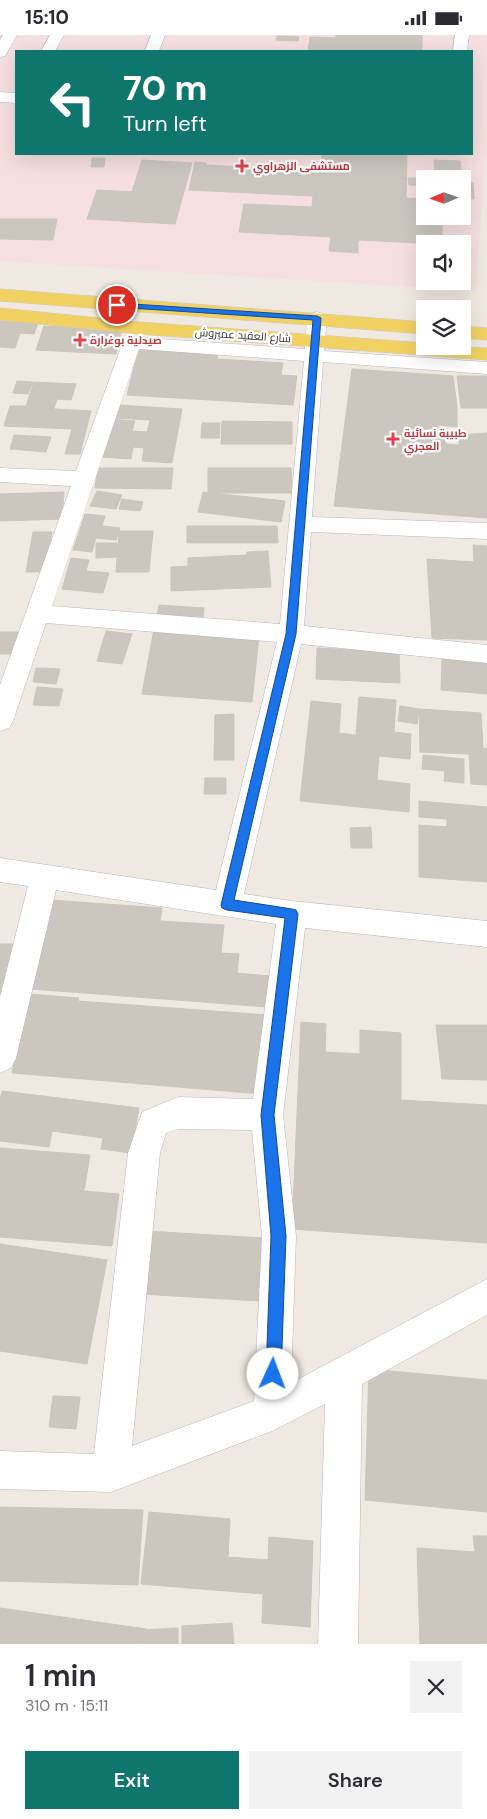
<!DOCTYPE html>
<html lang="en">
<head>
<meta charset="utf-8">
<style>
	body { margin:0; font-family:"DM Sans",Cairo,sans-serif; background:#f2f2f3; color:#2b2b33; height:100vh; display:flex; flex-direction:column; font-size:19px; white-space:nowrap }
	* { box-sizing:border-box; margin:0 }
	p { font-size:16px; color:#7c7c81 }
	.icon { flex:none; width:28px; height:28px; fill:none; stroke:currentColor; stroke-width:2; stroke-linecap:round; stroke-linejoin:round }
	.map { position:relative; height:1609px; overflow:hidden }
	.side { display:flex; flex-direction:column; background:#fff; flex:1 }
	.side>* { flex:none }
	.banner { position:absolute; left:15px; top:15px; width:458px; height:105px; border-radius:0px; box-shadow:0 5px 20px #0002; background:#0f766e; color:#fff; overflow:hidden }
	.needle { width:32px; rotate:268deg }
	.fabs { position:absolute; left:416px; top:135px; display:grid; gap:10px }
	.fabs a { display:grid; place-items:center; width:55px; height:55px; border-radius:0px; background:#fff; box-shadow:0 5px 20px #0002; font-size:25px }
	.pin { position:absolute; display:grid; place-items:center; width:42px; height:42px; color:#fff; margin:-21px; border:2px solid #fff; border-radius:50%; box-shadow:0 1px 5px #0007 }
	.me { position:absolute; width:55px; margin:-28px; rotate:2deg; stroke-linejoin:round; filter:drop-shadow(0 0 4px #0008) }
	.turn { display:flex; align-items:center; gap:18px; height:105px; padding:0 25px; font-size:22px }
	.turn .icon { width:65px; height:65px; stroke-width:2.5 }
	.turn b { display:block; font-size:35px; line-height:42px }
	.round { display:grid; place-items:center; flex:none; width:52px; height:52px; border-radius:0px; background:#f2f2f3 }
	.head { display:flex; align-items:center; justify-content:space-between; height:85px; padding:0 25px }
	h1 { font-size:30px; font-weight:600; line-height:38px }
	.primary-button { display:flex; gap:10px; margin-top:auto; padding:10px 25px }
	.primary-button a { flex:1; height:58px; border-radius:0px; background:#0f766e; color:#fff; font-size:20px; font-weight:600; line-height:58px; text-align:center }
	.primary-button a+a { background:#f2f2f3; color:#2b2b33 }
	.status { display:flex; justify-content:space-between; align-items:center; height:35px; padding:0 25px; background:#fff; direction:ltr }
	.status svg { height:14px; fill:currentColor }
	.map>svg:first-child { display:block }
	.medical { fill:#f5dfe0; fill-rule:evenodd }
	.building { fill:#cbc7bf; stroke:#cbc5ba }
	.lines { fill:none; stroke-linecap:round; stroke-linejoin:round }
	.minor-casing { stroke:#b4b7c1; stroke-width:1 }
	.major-casing { stroke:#c9c9c9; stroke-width:1 }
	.minor { fill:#fff; fill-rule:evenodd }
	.major { fill:#f2d163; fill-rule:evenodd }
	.route { fill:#1a73e8; stroke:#114b97 }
	.health-dot { fill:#e0444e; stroke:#fff; stroke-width:2 }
	.labels { text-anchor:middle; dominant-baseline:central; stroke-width:4.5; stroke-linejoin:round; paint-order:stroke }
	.far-health-label { font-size:11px; font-weight:bold; fill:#be3a42; stroke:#fff; text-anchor:start }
	.far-street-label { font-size:11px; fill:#2e2e2e; stroke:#fff }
</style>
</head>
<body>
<div class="status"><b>15:10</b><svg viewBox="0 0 49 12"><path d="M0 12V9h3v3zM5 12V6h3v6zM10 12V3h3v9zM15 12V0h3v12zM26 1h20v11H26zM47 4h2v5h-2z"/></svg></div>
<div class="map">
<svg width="487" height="1609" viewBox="0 0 487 1609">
	<rect width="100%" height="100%" fill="#efe9e1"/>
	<path class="medical" d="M0,0H487V94L476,256L0,226ZM16,16H471V119H16ZM425,144H462V181H425ZM425,209H462V246H425Z"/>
	<g class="building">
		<path d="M336,0H422V16H308L310,2L336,3Z"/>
		<path d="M277,1L299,2L298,6L276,5Z"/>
		<path d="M322,119H407L406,163L425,164V181H442V209L358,205V218L329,216L331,202L239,197L244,169L312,172L313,161L189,155L195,127L206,128L205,130L320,136Z"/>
		<path d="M92,123H105L104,132H91Z"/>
		<path d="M142,125L192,128L175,189L87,184L97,155L132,157Z"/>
		<path d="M434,125L460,126L462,144H425V151L409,150L408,143H419V138H435Z"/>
		<path d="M462,148H473L474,164L462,163Z"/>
		<path d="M0,184H57L53,205L0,204Z"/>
		<path d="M0,286L38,288L34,299L20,298L15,313L0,312Z"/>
		<path d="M44,291L122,295L116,319L36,315Z"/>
		<path d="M138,315L218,320L217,324L283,328L281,340L297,341L293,370L127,360Z"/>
		<path d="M352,334L453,341L457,372V392L438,390L446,409L459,410V400L487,398V483L334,471Z"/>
		<path d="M457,341H487V373H461Z"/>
		<path d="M17,346L33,347L28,359L13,358Z"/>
		<path d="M34,347L76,349L71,365L57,364L54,374L91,376L80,419H65L72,394L4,391L10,371H26Z"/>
		<path d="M117,370L182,374L172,428L142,426L144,413L133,412L131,424L101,422L110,384L135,386L132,396L147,397L150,385L113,383Z"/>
		<path d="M222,386L292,387V409H221Z"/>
		<path d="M202,388H220L219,403H201Z"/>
		<path d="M14,400L51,402L46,417L10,414Z"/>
		<path d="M98,433H173L171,454L95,453Z"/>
		<path d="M208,433H291L292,458H208Z"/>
		<path d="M97,456L122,460L116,474L90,471Z"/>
		<path d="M64,457L62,484L0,486V459Z"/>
		<path d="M203,457L285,466L281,487L198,477Z"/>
		<path d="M122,464L143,467L140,476L119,474Z"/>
		<path d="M85,479L105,481L102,491L120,493L116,505L96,503L92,517L73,515Z"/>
		<path d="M187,491H277L278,508H187Z"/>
		<path d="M119,496H153L149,537H116Z"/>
		<path d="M33,497H52L46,537H26Z"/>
		<path d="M96,508H117V522L96,523Z"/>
		<path d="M473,510L487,511V605L432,603L427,524L474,527Z"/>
		<path d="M268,516L271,552L171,556V532L188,531V523L247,520V517Z"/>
		<path d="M71,523L89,525L86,536L109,538L103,558L62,554Z"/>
		<path d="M159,570L204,573L203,584L157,581Z"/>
		<path d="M154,594L259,601L252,667L142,659Z"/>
		<path d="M106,596L132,599L122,629L97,626Z"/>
		<path d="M0,597H18L14,619H0Z"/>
		<path d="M317,613L399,617L400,648L316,644Z"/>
		<path d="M442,622L487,626V659L441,655Z"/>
		<path d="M36,633L60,634L56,649L33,647Z"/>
		<path d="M37,652L63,654L59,671L33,670Z"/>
		<path d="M359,662L396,665L394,697L411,699L410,724L379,721L377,745L410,749L409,777L300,766L311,666L341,669L339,698L356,700Z"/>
		<path d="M400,671L419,674L417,689L398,686Z"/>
		<path d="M419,674L481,678L483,713L487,714V750L471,749L469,719L420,717Z"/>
		<path d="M234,679V725H214L215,680Z"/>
		<path d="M423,720L464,724V748L444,746L445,736L422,734Z"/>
		<path d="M205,743H226V759H204Z"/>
		<path d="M419,766L487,772V847L419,842V790L447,792V784L419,782Z"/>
		<path d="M371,792L372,813H351L350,793Z"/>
		<path d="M50,865L162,873L160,886L224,890L221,918L239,919L237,938L270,941L268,972L31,954Z"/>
		<path d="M0,909H15L0,986Z"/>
		<path d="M29,959L79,963L78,966L267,980L261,1059L12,1038Z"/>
		<path d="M301,987L326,989L325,1017L360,1019V995L401,998V1065L487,1070V1208L292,1194Z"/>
		<path d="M436,990H487V1045L442,1044Z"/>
		<path d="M2,1056L139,1073L131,1118L101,1114L103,1103L52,1096L49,1112L0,1106V1065Z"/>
		<path d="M0,1113L90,1120L84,1156L119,1159L112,1211L0,1202Z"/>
		<path d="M146,1196L263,1203L260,1266L140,1259Z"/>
		<path d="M0,1209L107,1225L87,1329L0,1316Z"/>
		<path d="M369,1334L487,1345V1477L365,1465Z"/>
		<path d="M53,1361L80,1362L76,1394L49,1392Z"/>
		<path d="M0,1472L143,1475L138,1550L0,1546Z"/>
		<path d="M149,1477L230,1484L228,1522L268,1525L269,1502L313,1506L310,1592L262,1588L263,1559L141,1549Z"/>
		<path d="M473,1501H487V1609H420L417,1513L475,1517Z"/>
		<path d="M0,1573L146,1594L144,1609H0Z"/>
		<path d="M232,1588L234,1609H182V1591Z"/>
		<path d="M178,1593V1609H143L142,1595Z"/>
	</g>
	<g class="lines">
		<defs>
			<g id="minor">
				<path d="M3,0H17L5,21L0,22V5Z"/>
				<path d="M50,0H64L55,16H41Z"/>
				<path d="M151,0H165L159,16H145Z"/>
				<path d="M455,0H469L467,16H453Z"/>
				<path d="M0,57L16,58V68L0,67Z"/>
				<path d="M317,277L324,279L327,283L324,316L487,327V339L323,327L312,482L487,488V504L311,497L304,591L487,610V628L301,609L244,859L292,866L487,886V912L305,893L283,1080L296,1201L291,1348L487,1244V1280L362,1349L358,1609H318L325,1369L272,1396L111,1457L0,1454V1416L94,1419L128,1118L142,1077L178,1062L253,1064L276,889L56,855L16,1023L11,1033L0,1038V962L28,851L0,847V823L216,855L277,607L46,588L13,686L9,693L0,696V650L71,451L0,447V433L76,436L124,304L131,302L305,314L307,283L310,279ZM139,314L304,326L280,589L52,571ZM178,1094L252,1095L262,1201L254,1366L132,1411L160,1118L166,1098Z"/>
			</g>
			<g id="major">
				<path d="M0,254L425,287V299L0,266Z"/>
				<path d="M0,273L139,287L425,308V311L487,313V325L139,299L0,285Z"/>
				<path d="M462,291L487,293V305L462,303Z"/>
			</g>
		</defs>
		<use href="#minor" class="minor-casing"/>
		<use href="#major" class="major-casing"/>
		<use href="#minor" class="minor"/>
		<use href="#major" class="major"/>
	</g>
	<path class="route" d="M117,268L317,281L321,283L296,599L234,865L292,874L296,875L298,879L274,1080L286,1201L281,1339L279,1344L273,1346L268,1344L266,1339L271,1201L261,1080L285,883L227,875L222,873L221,870L286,599L313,285L114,272L113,270Z"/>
	<g class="health-dot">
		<path d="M239.5 123.5h5v5h5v5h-5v5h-5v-5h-5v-5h5z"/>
		<path d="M77.5 297.5h5v5h5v5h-5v5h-5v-5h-5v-5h5z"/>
		<path d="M390.5 396.5h5v5h5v5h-5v5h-5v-5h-5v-5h5z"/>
	</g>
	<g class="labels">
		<g class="far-health-label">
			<text x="253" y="131">مستشفى الزهراوي</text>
			<text x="90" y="305">صيدلية بوغرارة</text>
			<text x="404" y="398">طبيبة نسائية<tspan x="404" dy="13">العجري</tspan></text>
		</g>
		<g class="far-street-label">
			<text transform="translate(243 300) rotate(4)">شارع العقيد عميروش</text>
		</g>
	</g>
</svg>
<div class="fabs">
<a><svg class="needle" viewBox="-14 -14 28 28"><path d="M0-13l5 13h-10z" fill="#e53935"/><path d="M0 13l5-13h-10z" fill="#7c7c81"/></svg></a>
<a><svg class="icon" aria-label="sound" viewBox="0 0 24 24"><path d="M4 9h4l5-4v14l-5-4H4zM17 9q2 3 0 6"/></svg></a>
<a><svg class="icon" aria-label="layers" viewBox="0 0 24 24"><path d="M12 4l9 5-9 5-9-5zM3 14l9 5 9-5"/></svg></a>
</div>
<div class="pin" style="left:117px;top:270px;background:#d93025"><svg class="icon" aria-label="arrive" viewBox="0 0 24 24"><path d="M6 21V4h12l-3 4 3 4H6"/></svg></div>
<svg class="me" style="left:273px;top:1339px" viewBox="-20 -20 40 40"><circle r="19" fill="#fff"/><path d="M0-13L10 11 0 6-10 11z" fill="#1a73e8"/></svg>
<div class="banner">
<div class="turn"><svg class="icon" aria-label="left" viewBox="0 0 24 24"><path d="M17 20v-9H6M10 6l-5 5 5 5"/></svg><div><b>70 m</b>Turn left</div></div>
</div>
</div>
<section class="side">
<div class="head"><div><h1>1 min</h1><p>310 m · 15:11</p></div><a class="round"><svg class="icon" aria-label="close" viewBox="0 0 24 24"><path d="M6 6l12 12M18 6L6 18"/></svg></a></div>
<div class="primary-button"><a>Exit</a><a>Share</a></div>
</section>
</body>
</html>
